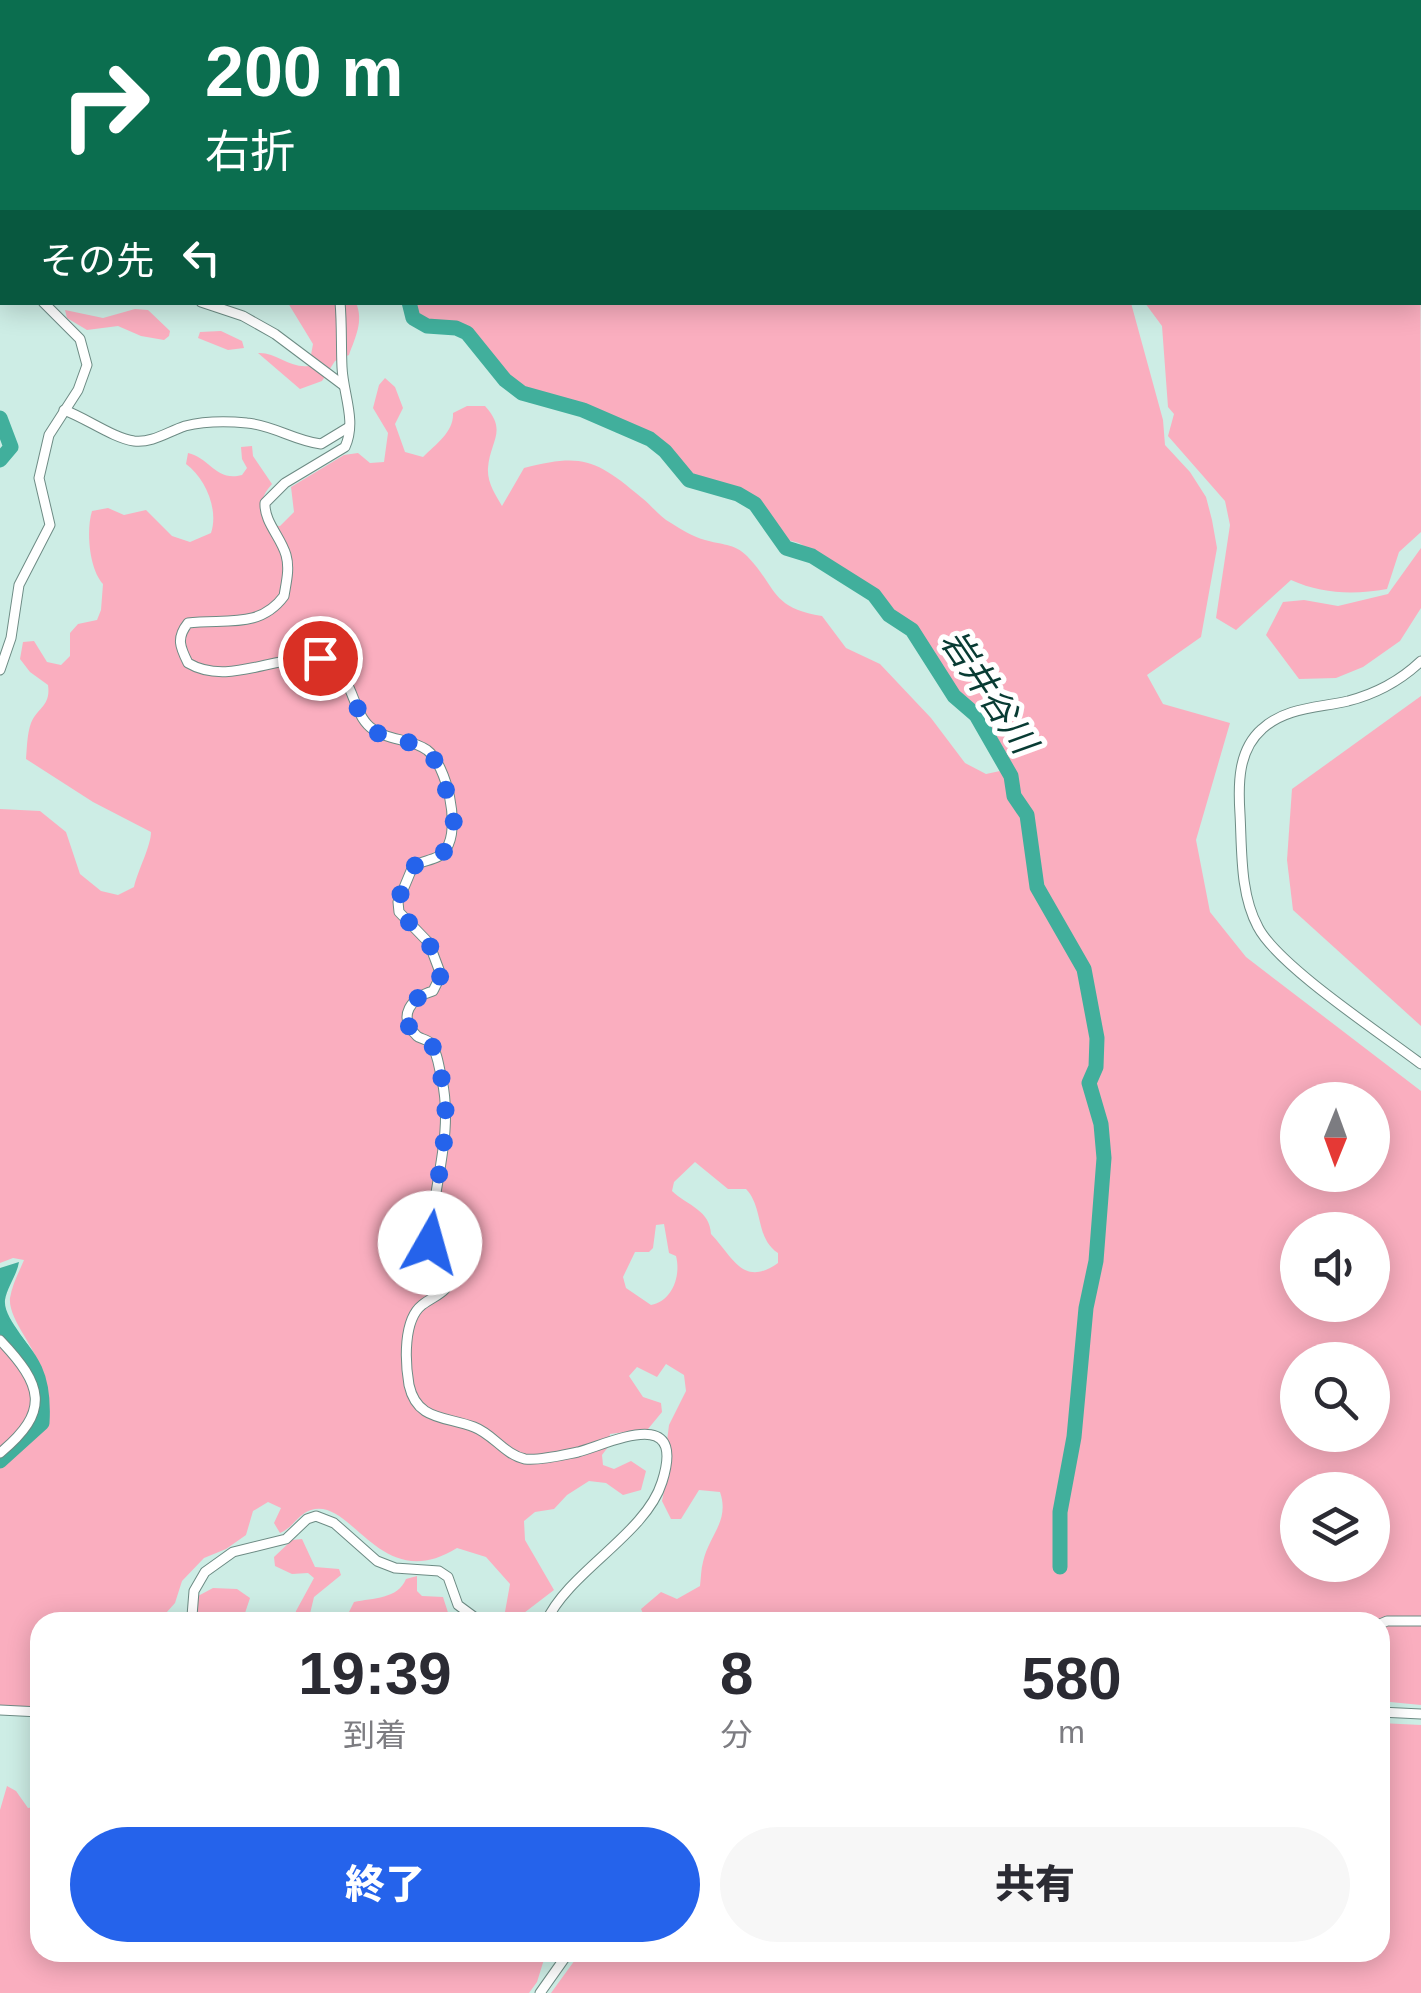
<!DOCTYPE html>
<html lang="ja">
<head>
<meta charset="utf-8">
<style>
	body { margin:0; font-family:Arial,"Noto Sans JP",sans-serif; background:#f7f7f7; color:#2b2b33; height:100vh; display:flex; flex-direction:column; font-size:38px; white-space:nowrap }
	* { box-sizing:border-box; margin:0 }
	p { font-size:32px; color:#7c7c81 }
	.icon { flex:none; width:55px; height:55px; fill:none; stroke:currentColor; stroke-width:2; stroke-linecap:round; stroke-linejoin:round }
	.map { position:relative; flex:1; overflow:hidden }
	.details { position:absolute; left:30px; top:1612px; width:1360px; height:350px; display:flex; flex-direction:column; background:#fff; border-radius:30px; box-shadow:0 5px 25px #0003 }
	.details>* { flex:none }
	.guide { position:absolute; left:0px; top:0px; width:1422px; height:305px; box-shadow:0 5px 25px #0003; background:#0b6e4f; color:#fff; overflow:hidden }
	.needle { width:65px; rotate:181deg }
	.fabs { position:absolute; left:1280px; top:1082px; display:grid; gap:20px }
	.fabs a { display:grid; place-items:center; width:110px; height:110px; border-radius:50%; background:#fff; box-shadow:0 5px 25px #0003; font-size:50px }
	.pin { position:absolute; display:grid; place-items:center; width:85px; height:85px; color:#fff; margin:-42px; border:5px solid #fff; border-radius:50%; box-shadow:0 2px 10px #0007 }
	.me { position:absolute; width:110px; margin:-55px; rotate:7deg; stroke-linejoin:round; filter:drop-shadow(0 0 8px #0008) }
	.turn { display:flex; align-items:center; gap:35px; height:210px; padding:0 40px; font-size:45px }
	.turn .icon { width:130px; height:130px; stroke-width:2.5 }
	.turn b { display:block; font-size:70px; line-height:85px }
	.then { display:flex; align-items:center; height:95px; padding:0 40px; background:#0003; gap:20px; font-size:38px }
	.eta { display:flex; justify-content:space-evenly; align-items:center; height:170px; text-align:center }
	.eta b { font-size:60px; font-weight:800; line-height:70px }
	.action { display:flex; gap:20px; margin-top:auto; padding:20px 40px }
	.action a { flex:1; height:115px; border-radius:60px; background:#2563eb; color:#fff; font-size:40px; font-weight:800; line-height:115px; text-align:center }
	.action a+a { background:#f7f7f7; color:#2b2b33 }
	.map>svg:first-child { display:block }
	.green { fill:#faaebf; fill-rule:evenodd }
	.water { fill:#41af9c }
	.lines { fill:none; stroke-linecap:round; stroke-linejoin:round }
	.river { stroke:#41af9c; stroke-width:15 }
	.minor-casing { stroke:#6d8b84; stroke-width:11 }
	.minor { stroke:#fff; stroke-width:9 }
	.route { stroke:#2563eb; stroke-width:18; stroke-dasharray:0 32.4 }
	.labels { text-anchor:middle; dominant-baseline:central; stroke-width:10; stroke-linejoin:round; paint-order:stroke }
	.water-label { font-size:35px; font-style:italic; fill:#083b33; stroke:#fff }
</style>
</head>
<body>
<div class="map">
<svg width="1421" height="1993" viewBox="0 0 1421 1993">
	<rect width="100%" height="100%" fill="#cdede5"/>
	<g class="green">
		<path d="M574,0H817L812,2Z"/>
		<path d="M1176,0H1327L1336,2H1174Z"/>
		<path d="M1420,40L1421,532L1399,552L1387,589C1354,595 1322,594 1291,580L1236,630L1216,618L1230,525L1225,501L1168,436L1174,414L1168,407L1162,326L1145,303L1420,302Z"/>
		<path d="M288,303H356C364,321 355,338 349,355L335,361L322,381L300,389L258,353C276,352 291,369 309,366L313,344Z"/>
		<path d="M412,303H1131L1163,420L1165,445L1190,472L1206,497L1212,520L1217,548L1201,637L1147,675L1163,704L1230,723L1196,840L1210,912L1246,957L1421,1091V1705L1380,1701V1622H647L641,1609L661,1592L677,1599L700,1586C701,1578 701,1569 703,1562C709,1535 730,1521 720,1492L699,1490L681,1519H671L662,1501L670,1463L667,1441L669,1425L686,1391L684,1375L666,1364L657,1377L637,1367L629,1376L643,1397L661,1403L662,1412L648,1429L610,1434L608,1447L602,1455L603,1465L614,1469L631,1461L646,1471L641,1490L623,1495L606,1483L589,1481L567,1495L554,1509L535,1512L524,1521L525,1540L554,1590L520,1616L505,1612L510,1584L486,1557L457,1548C380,1596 353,1497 311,1510C298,1514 293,1528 280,1533L274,1523L281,1508L268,1502L253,1511L246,1535L226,1549L204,1558L182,1581L175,1603L158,1622H40V1708L0,1706V1346L26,1378L41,1371C36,1347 8,1319 10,1298C12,1285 19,1272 24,1260L13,1258L0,1263V809L40,811L66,832L80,874L101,891L118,895L134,887C138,870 151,846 151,832L93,802L26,759C27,748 27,734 31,723C38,707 51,706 48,685L30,672L20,659L23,642L34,641L47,662L61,665L70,656V633L78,624L97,620L101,610L103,584C89,569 86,530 92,511L108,508L124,515L146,510L172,536L190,542L211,533C219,509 205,478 186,464L188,453C210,458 216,482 242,475L247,468L242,459L241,447L252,446L253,456L272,484C259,499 259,508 268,525L280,526L294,512L291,487L344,455L358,453L370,463L384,462L388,433L373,408L379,385L385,378L395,387L403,408L395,424L405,452L423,457C436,444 454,432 453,413L467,406H485C508,431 490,441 488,468C487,482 495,494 502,506L524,468C582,453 596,459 642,498C652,506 660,517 671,523C680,529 694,537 705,540C721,545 734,543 747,556C777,587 770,608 822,616L846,648L880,664L931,718L965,763L986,774L1000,771L1002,757L979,712L957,694L940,673L918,633L871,587L799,543L788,540L756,500L735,488L698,479L684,471L665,445L595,409L527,390L510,379L487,347L461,324L434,323L416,315ZM1298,1100H1372V1175H1298ZM695,1162L728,1189H746C764,1208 755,1238 778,1253V1263C743,1288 733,1257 711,1234C710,1210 688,1206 672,1191L674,1182ZM664,1224L669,1253L676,1256C681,1275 673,1301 651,1305L626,1288L623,1277L635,1252H649L653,1248L656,1225ZM1298,1230H1372V1305H1298ZM1298,1360H1372V1435H1298ZM1298,1490H1372V1565H1298Z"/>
		<path d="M135,309L148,310L170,331L169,336L164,340L141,336L118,326L87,330L67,318L65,310L103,318Z"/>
		<path d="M221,331L242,341L244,348L228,350L198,338L200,332Z"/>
		<path d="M1421,548V608L1400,641L1363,667L1336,678L1299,679L1266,635L1283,602L1304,600L1338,606L1388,594Z"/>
		<path d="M1421,696V1026L1293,910L1287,860L1292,789Z"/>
		<path d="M302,1539L315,1567L339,1569L341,1575L314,1597L308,1622H294L296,1611L314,1578L308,1573L292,1574L275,1566L274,1557L292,1540Z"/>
		<path d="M417,1576V1591L422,1596L443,1597L451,1622H344L354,1602C373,1598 398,1599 406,1579Z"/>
		<path d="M213,1588L237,1589L250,1598L244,1616L255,1622H192L198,1613V1596Z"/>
		<path d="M1380,1723L1421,1725V1993H551L580,1953L1380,1952Z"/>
		<path d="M7,1786L16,1791L28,1808L40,1806V1952L546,1953L537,1982L529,1993H0V1810Z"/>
	</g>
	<path class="water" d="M19,1262C17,1275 7,1287 5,1300C3,1320 34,1344 37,1366L31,1367L0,1328V1268Z"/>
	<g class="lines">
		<g class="river">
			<path d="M15,2V0"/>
			<path d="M258,2V0"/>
			<path d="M0,37L2,33"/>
			<path d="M409,302L413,318L427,326L456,328L467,333L505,380L522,393L583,410L650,439L665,451L689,480L738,494L755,504L786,548L812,556L874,595L889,615L912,630L954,696L976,715L1011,776L1014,796L1027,815L1037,887L1084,969L1097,1038L1096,1067L1089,1083L1101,1124L1104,1158L1096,1261L1086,1308L1074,1437L1060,1512V1567"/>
			<path d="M0,418L11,447L0,460"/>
			<path d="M0,1323C32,1360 45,1373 42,1423L0,1461"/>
		</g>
		<defs>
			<g id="minor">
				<path d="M721,0L724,2"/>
				<path d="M909,0V2"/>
				<path d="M1347,0L1355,2"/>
				<path d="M78,2L79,0"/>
				<path d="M213,2L214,0"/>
				<path d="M1000,2L1007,0"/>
				<path d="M1420,34H1421"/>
				<path d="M0,196L2,195"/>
				<path d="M201,302L243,316L275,334L343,385"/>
				<path d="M340,302C342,324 341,346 342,367C343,394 357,421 345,447L285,483L265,503C264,522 281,537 286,555C290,569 286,583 284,596C259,630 223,618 188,623C176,638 180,647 188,663C232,689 285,647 330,662C335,668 341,673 345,680C354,694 357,716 370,727C386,741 410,738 427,750C447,765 461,828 446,849C439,861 425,859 413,866L398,902L399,912L429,943L441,975L433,991C412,997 396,1016 417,1036C420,1039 427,1039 430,1043C438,1052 439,1069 442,1080C454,1135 432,1188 430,1243L433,1253L451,1273C449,1294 436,1294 422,1305C403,1320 405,1362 409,1385C417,1421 445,1416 474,1427C493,1434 505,1455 525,1459C540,1461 563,1455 578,1452C611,1443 687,1404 662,1482C646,1534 568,1572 546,1622"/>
				<path d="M64,410C86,418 113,438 134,441C153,443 167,432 185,426C205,421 227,421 247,423C273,425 295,441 321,444L349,427"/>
				<path d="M1421,661C1401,680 1375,694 1348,701C1318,708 1286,707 1262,729C1238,750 1238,784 1240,814C1242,851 1240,894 1258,927C1278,966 1382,1034 1421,1064"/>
				<path d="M0,670L11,638L19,585L50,525L39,478L49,435L78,390L87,365L80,339L43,302"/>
				<path d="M0,1340C43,1385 51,1411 0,1453"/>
				<path d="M196,1622L192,1616L194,1591L205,1572L233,1552L286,1539L307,1519L316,1516L334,1523L377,1561L395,1568L439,1571L448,1577L458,1605L477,1619L511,1622"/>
				<path d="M1380,1624L1387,1621H1421"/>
				<path d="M0,1710L40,1712"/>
				<path d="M1380,1712L1421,1714"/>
				<path d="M540,1993L569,1952"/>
			</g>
		</defs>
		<use href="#minor" class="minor-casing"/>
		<use href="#minor" class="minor"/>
	</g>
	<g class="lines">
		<path class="route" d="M320,658C350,669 349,703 368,724C398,760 428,715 447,794C450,806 456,819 453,831C447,862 436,851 417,864C404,872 398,898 399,912L429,943L441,975L433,990C412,997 396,1016 416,1036C420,1039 427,1039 430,1043C438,1052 439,1069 442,1080C454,1135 432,1188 430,1243"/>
	</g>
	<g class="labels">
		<g class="water-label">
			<text transform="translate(989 691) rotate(56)">岩井谷川</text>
		</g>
	</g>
</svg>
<div class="fabs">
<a><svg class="needle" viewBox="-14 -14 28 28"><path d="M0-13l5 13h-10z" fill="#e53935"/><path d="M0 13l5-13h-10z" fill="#7c7c81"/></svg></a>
<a><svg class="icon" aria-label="sound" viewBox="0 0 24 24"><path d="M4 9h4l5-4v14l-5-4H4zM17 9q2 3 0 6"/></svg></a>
<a><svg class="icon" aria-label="search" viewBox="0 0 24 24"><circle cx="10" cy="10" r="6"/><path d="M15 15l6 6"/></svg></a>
<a><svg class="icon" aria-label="layers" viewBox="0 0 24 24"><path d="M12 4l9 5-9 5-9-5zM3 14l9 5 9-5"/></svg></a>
</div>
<div class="pin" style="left:320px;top:658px;background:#d93025"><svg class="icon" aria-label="arrive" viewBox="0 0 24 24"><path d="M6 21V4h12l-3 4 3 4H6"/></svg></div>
<svg class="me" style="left:430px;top:1243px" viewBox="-20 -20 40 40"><circle r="19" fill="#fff"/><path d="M0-13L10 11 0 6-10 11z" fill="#2563eb"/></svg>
<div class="guide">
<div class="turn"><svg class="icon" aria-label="right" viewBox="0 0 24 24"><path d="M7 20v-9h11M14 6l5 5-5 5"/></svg><div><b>200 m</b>右折</div></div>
<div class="then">その先<svg class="icon" aria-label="left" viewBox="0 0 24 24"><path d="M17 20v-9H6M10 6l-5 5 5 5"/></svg></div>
</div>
<section class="details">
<div class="eta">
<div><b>19:39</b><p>到着</p></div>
<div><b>8</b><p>分</p></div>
<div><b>580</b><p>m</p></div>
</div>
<div class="action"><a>終了</a><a>共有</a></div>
</section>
</div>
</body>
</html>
